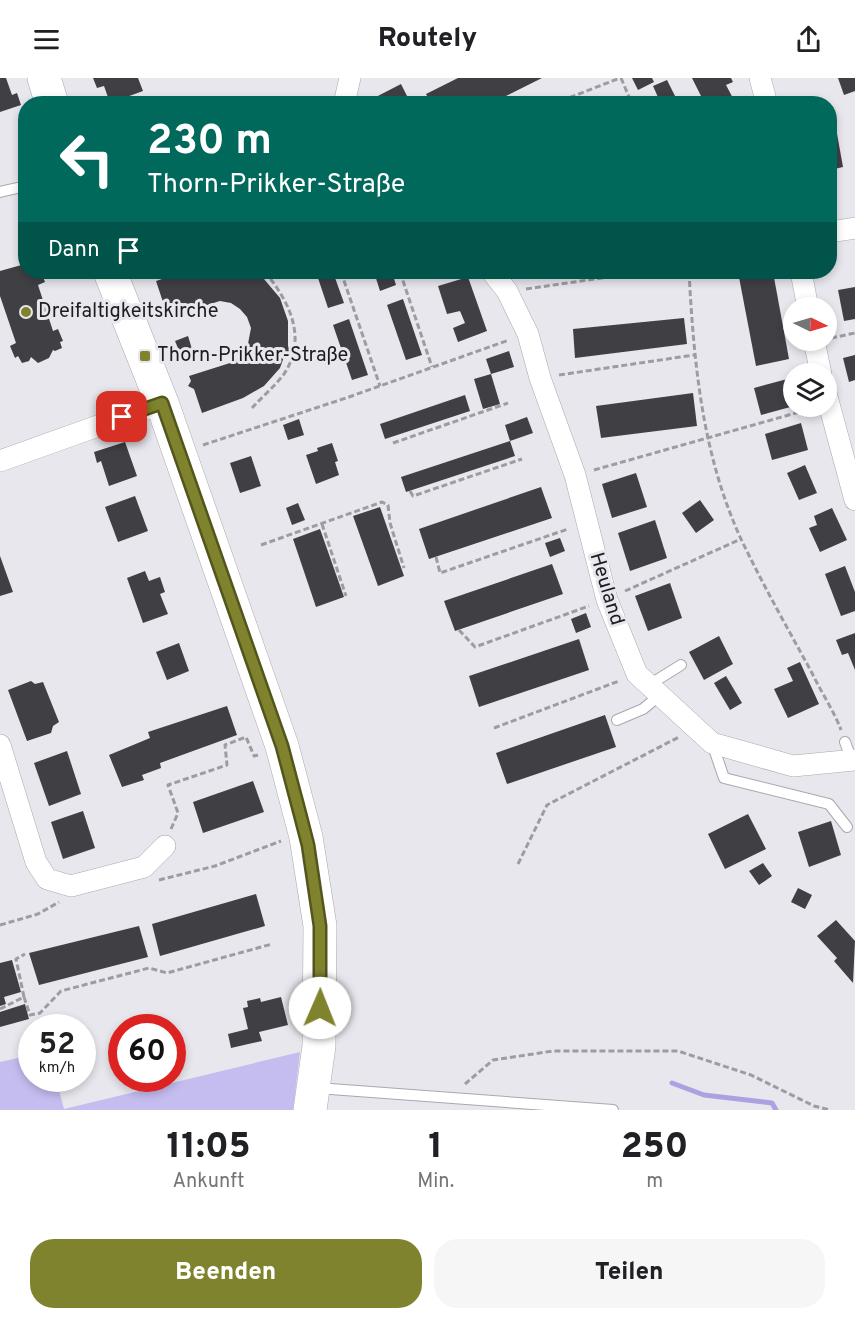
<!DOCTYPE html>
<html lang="de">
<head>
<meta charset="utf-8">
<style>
	body { margin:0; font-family:Overpass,sans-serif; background:#f6f6f6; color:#202124; height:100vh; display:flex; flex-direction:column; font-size:22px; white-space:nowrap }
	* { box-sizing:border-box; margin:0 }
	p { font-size:20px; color:#757577 }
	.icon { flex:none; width:33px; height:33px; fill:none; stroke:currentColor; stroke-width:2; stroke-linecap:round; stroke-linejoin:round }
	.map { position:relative; height:1032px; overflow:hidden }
	.panel { display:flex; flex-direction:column; background:#fff; flex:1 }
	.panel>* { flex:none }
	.banner { position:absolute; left:18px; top:18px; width:819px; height:183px; border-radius:24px; box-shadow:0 3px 9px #0003; background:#00695c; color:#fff; overflow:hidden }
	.needle { width:39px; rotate:95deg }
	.fabs { position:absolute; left:783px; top:219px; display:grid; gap:12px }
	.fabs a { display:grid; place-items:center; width:54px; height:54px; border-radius:50%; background:#fff; box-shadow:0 3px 9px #0003; font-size:30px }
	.speed { position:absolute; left:18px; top:936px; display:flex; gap:12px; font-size:30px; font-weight:700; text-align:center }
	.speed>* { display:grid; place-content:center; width:78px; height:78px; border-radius:50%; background:#fff; box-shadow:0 3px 9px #0003; line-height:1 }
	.speed small { font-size:15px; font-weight:400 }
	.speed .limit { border:9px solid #d22; background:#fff; color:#111 }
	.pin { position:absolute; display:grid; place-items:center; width:51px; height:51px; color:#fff; margin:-26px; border-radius:12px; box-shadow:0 3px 9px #0006 }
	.me { position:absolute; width:66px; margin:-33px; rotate:1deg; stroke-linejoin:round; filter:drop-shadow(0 0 4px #0008) }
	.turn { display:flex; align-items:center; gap:21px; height:126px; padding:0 30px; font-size:27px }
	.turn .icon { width:78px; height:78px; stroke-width:2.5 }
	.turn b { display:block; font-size:42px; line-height:51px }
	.then { display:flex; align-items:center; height:57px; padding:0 30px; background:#0003; gap:12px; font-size:22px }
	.eta { display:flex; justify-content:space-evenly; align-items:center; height:102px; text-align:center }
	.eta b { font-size:36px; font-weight:800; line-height:42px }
	.primary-button { display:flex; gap:12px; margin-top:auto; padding:12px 30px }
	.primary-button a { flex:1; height:69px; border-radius:24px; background:#80832d; color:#fff; font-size:24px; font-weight:800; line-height:69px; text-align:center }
	.primary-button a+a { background:#f6f6f6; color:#202124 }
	header { display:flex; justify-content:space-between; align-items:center; height:78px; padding:0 30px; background:#fff; font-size:27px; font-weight:800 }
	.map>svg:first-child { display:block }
	.green { fill:#c5bdf0 }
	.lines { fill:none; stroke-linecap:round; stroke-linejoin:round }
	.stream { stroke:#aca2e1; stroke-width:5 }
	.building { fill:#403f44 }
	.lane-casing { stroke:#a9a8ae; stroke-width:12 }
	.street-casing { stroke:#a9a8ae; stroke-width:22 }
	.primary-casing { stroke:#a9a8ae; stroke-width:34 }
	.path { stroke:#9d9ca1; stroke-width:3; stroke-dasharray:6 3; stroke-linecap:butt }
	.lane { stroke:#fff; stroke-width:10 }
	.street { stroke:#fff; stroke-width:21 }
	.primary { stroke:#fff; stroke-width:33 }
	.route-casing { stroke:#53551d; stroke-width:15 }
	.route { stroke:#80832d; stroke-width:10 }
	.poi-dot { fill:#80832d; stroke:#e8e7ed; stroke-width:2 }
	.labels { text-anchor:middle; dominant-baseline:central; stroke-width:6; stroke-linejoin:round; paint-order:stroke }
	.poi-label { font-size:20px; fill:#1d1d1f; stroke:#e8e7ed; text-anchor:start }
	.street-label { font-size:20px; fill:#1d1d1f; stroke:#e8e7ed }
</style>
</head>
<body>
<header><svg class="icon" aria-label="menu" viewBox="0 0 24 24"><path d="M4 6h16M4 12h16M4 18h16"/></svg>Routely<svg class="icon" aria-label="share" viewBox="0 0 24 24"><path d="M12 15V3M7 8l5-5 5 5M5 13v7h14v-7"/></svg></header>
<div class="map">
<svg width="855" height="1032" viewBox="0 0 855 1032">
	<rect width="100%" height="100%" fill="#e8e7ed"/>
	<path class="green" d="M300,974L293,1032H0V984L31,977L32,1000L56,1001L64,1031Z"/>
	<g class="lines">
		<path class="stream" d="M672,1005L704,1017L772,1025L776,1032"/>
	</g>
	<g class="building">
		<path d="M0,0H6L12,17L17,15L21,27L0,34Z"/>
		<path d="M93,0H138L143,13L110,25L104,8L97,10Z"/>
		<path d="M458,0H542L490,26H431L426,16Z"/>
		<path d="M632,0H652L654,4L638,12Z"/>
		<path d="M692,0H731L733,4L726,7L736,26H697L696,23L702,20Z"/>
		<path d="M838,0H855V13L844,17Z"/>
		<path d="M667,2L679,26H661L653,8Z"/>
		<path d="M401,6L411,26H377L374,20Z"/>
		<path d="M832,28L843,89L830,92V29Z"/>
		<path d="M25,186L26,194H41L45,204L38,207L53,253L58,251L63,263L60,264L62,270L55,273L53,272L49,280L38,285L31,279L29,283L22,285L18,278L15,280L10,268L16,265L0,218V193Z"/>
		<path d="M183,194H251L257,197L262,196L264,201L280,220L288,243V268L290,274L285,276L280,290L264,308L243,320L202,335L194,311L188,308L191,303L189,298L230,285L240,279L247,271L251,250L247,239L240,231L231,225L220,223L168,239L162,232L164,227L156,203Z"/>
		<path d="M316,194H333L344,225L328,230Z"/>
		<path d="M374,194H392L396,207L380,213Z"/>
		<path d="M738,194H773L789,281L756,288Z"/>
		<path d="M468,199L487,253L458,264L453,250L465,245L460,233L447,236L438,208Z"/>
		<path d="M855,209V241L844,243L838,212Z"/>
		<path d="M403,221L422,277L406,282L387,227Z"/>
		<path d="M684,240L687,266L575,280L573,251Z"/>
		<path d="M349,241L368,297L352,302L333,247Z"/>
		<path d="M188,258L192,271L180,275L175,263Z"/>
		<path d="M509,273L514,289L491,296L500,326L483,331L474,301L491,296L486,281Z"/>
		<path d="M855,277V302L849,304L843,280Z"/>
		<path d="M791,300L794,328L761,337L754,310Z"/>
		<path d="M693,315L697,348L601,360L596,328Z"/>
		<path d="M465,317L470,333L385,361L380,346Z"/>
		<path d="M527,339L533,355L510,363L505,347Z"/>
		<path d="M299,341L304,357L288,362L283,347Z"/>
		<path d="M801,345L808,372L772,382L765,356Z"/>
		<path d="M510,363L515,378L406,414L401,399Z"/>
		<path d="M125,364L137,398L109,408L101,383L97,385L94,374Z"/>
		<path d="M332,365L338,383L335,384L339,397L316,406L306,377L318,373L317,370Z"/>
		<path d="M251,378L261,408L240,415L230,385Z"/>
		<path d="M805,387L817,415L799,422L787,395Z"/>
		<path d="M636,395L647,429L612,440L602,406Z"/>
		<path d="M541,409L552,440L429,481L419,451Z"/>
		<path d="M135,418L148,453L118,464L105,429Z"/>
		<path d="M700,422L714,442L696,455L682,435Z"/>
		<path d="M298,425L305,442L292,447L286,430Z"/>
		<path d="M380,429L404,498L378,508L353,438Z"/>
		<path d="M832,430L847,462L820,474L809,450L817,447L814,438Z"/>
		<path d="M655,442L667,480L630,493L618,455Z"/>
		<path d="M320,451L344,519L316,529L293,461Z"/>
		<path d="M560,460L565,473L550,479L545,465Z"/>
		<path d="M0,478L13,514L0,518Z"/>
		<path d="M552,486L563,516L455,553L444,523Z"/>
		<path d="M845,488L855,514V533L841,538L825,496Z"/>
		<path d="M145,493L149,503L160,499L165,514L160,516L168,536L143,545L127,500Z"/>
		<path d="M670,505L682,540L648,553L635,518Z"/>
		<path d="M586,535L591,549L576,555L571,541Z"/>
		<path d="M855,555V592L848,575L842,577L836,562Z"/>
		<path d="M719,558L733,586L704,602L689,574Z"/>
		<path d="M579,561L589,592L479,629L469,598Z"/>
		<path d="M179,565L189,593L167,602L156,574Z"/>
		<path d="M800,584L819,626L788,640L774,611L793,603L787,590Z"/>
		<path d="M726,598L742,625L730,632L714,605Z"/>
		<path d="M31,603L35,606L43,604L59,644L53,648L51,655L27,663L8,612Z"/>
		<path d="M227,628L237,657L160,685L161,690L142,697L144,702L122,709L109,677L150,660L148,654Z"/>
		<path d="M605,637L616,669L507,706L496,675Z"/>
		<path d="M67,673L81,716L49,728L34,685Z"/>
		<path d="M253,703L264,734L203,755L193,724Z"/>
		<path d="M83,733L95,770L63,781L51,744Z"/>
		<path d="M748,736L766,771L725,791L708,756Z"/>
		<path d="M831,743L841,777L809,789L798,754Z"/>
		<path d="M763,785L772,798L759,807L749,793Z"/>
		<path d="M798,810L812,817L805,831L791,824Z"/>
		<path d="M256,816L265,848L160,878L152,846Z"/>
		<path d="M836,842L855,863L853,905L834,883L837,880L817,858Z"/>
		<path d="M139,848L148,879L39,907L29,875Z"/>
		<path d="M12,882L21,914L4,919L6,926L0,928V885Z"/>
		<path d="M281,919L288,947L259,954L262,963L231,970L228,956L248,951L243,930L248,929L247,923L260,920L261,924Z"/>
		<path d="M25,926L29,941L0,949V934Z"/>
	</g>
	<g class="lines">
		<defs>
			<g id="lane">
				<path d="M0,114L26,108"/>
				<path d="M649,607L681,587"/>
				<path d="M617,642L643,631L660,617"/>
				<path d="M845,664L852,683"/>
				<path d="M712,665L724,700L829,726L847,749"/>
				<path d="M317,1010L613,1032"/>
			</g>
			<g id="street">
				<path d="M760,0L767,26"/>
				<path d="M344,26L350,0"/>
				<path d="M830,154L855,150"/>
				<path d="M492,194L507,213L528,256L540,300L575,397L607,522L637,596L712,665L793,688L855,682"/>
				<path d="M801,194L808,230"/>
				<path d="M814,262L821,296"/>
				<path d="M826,315L855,422"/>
				<path d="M0,383L162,325"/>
				<path d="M0,667L36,784L47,801L71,808L144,789L165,768"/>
			</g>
			<g id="primary">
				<path d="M44,0L52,26"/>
				<path d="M110,194L162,325L282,668L306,759L320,848L319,968L310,1032"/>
			</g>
		</defs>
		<use href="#lane" class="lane-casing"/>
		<use href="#street" class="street-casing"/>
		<use href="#primary" class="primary-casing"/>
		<g class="path">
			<path d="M621,0L632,26"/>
			<path d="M553,26L620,0"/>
			<path d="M341,194L380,308"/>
			<path d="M400,194L432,289"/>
			<path d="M689,194C694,286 702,376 741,461C763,507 788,551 812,595C821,614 834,633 841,652"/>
			<path d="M138,199L153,194"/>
			<path d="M526,211L643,194"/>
			<path d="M831,260L855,255"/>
			<path d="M559,297L694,277"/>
			<path d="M252,330C262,319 275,308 284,296C308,260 289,223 265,194"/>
			<path d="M393,365L508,325"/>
			<path d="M203,367L349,319L509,262"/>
			<path d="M594,392L810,331"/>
			<path d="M410,413L413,418L522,381"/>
			<path d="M322,446L346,518"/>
			<path d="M261,467L382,424L388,427L390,445L404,490"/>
			<path d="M436,479L440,495L568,451"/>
			<path d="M625,513L741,461"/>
			<path d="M459,552L475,569L589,528"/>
			<path d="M494,650L619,603"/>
			<path d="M171,751L178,735L168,707L227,687L225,667L246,659L254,678L258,677"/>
			<path d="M518,786L547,727L679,659"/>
			<path d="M159,802L215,788L281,763"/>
			<path d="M0,847L38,836L59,824"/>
			<path d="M24,919L30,937L40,935L61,913L149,890L167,895L272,866"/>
			<path d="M0,931L24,919L16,881L25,876"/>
			<path d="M465,1006L493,982L553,973H678L751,997L814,1028L830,1032"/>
		</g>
		<use href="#lane" class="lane"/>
		<use href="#street" class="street"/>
		<use href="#primary" class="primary"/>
	</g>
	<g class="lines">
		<defs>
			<path id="route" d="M122,339L162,325L282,668L300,736L308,767L320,848V930"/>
		</defs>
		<use href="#route" class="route-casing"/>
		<use href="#route" class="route"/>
	</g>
	<g class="poi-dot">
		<circle cx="26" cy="234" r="6"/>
		<rect x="139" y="272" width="12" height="12" rx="3"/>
	</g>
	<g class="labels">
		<g class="poi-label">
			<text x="38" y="234">Dreifaltigkeitskirche</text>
			<text x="157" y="278">Thorn-Prikker-Straße</text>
		</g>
		<g class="street-label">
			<text transform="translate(606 511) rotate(73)">Heuland</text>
		</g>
	</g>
</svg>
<div class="fabs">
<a><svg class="needle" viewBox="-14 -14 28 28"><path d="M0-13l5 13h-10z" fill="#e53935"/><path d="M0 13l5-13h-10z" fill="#757577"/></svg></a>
<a><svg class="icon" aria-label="layers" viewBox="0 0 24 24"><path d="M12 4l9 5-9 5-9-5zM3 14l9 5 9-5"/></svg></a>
</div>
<div class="speed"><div>52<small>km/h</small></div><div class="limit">60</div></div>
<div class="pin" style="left:122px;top:339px;background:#d93025"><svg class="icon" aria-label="arrive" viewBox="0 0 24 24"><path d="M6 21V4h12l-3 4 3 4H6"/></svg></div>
<svg class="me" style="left:320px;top:930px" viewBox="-20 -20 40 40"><circle r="19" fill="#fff"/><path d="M0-13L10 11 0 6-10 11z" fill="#80832d"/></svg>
<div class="banner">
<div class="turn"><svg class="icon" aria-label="left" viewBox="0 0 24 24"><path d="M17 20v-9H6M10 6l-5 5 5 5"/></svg><div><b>230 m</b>Thorn-Prikker-Straße</div></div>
<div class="then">Dann<svg class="icon" aria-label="arrive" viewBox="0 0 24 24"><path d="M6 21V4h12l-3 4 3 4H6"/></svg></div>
</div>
</div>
<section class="panel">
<div class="eta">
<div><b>11:05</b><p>Ankunft</p></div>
<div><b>1</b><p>Min.</p></div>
<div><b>250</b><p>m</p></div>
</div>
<div class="primary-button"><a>Beenden</a><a>Teilen</a></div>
</section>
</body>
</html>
